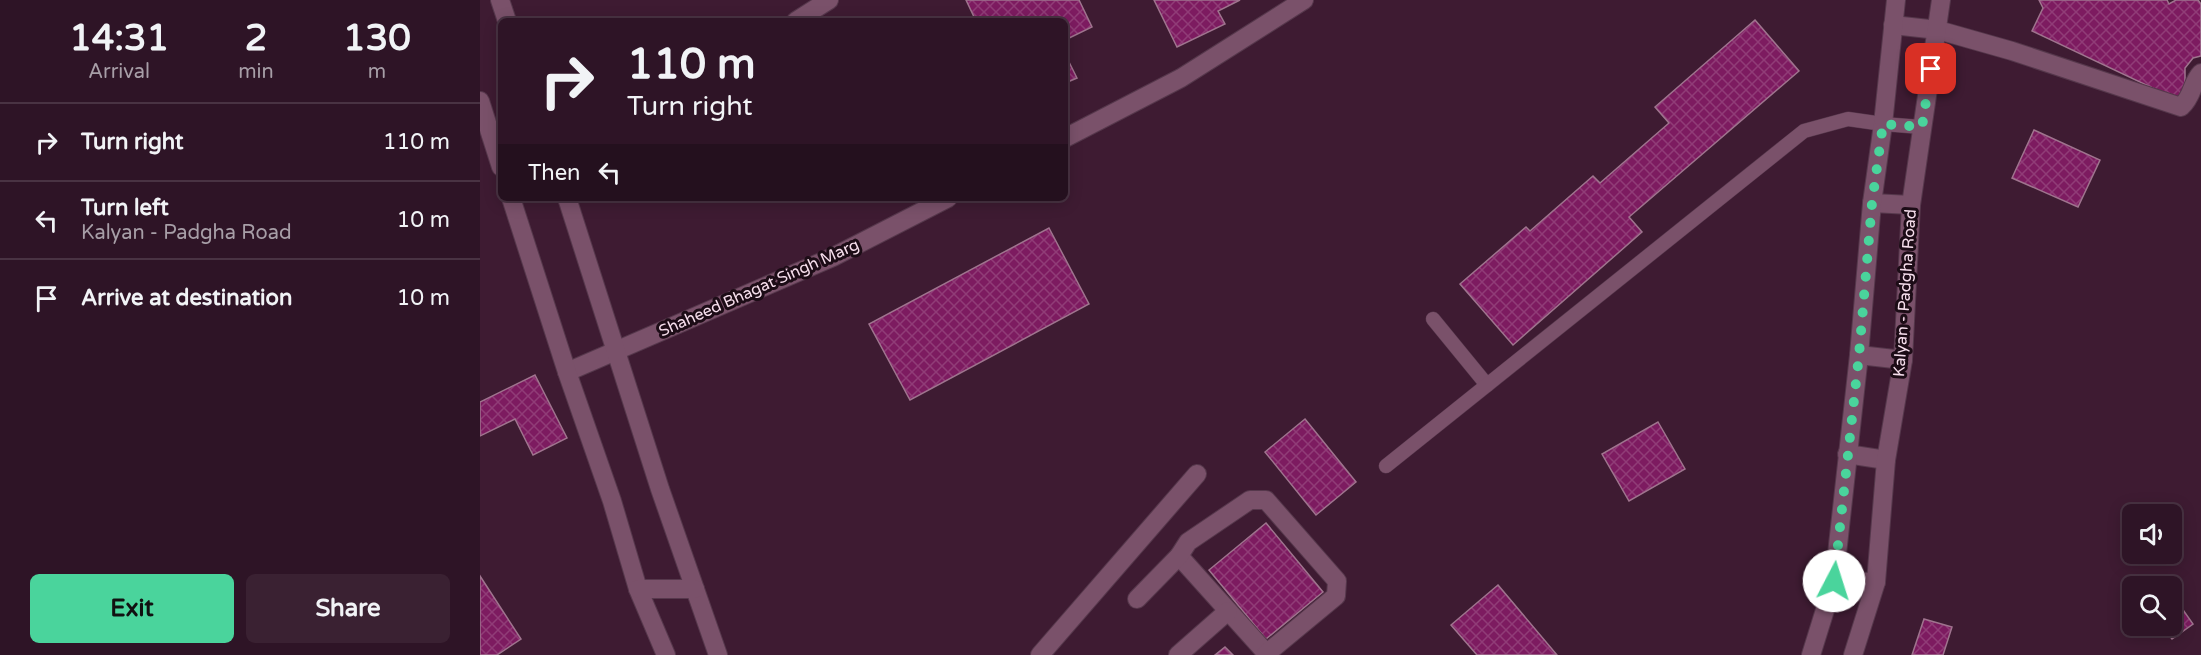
<!DOCTYPE html>
<html lang="en">
<head>
<meta charset="utf-8">
<style>
	body { margin:0; font-family:"Varela Round",sans-serif; background:#3a2132; color:#f1f3f6; height:100vh; display:flex; flex-direction:column; font-size:22px; white-space:nowrap }
	* { box-sizing:border-box; margin:0 }
	p { font-size:20px; color:#a79ea7 }
	.icon { flex:none; width:33px; height:33px; fill:none; stroke:currentColor; stroke-width:2; stroke-linecap:round; stroke-linejoin:round }
	.map { position:relative; flex:1; overflow:hidden }
	.side { display:flex; flex-direction:column; background:#2e1426; width:480px }
	.side>* { flex:none }
	.banner { position:absolute; left:18px; top:18px; width:570px; height:183px; border-radius:9px; box-shadow:0 3px 15px #0003,0 0 0 2px #493343; background:#2e1426; color:#f1f3f6; overflow:hidden }
	.tools { position:absolute; left:1642px; top:504px; display:grid; gap:12px }
	.tools a { display:grid; place-items:center; width:60px; height:60px; border-radius:9px; background:#2e1426; box-shadow:0 3px 15px #0003,0 0 0 2px #493343; font-size:30px }
	.pin { position:absolute; display:grid; place-items:center; width:51px; height:51px; color:#fff; margin:-26px; border-radius:12px; box-shadow:0 3px 9px #0006 }
	.me { position:absolute; width:66px; margin:-33px; rotate:5deg; stroke-linejoin:round; filter:drop-shadow(0 0 4px #0008) }
	.turn { display:flex; align-items:center; gap:21px; height:126px; padding:0 30px; font-size:27px }
	.turn .icon { width:78px; height:78px; stroke-width:2.5 }
	.turn b { display:block; font-size:42px; line-height:51px }
	.then { display:flex; align-items:center; height:57px; padding:0 30px; background:#0003; gap:12px; font-size:22px }
	.eta { display:flex; justify-content:space-evenly; align-items:center; height:102px; text-align:center }
	.eta b { font-size:36px; font-weight:700; line-height:42px }
	.cta { display:flex; gap:12px; margin-top:auto; padding:12px 30px }
	.cta a { flex:1; height:69px; border-radius:9px; background:#4ad49c; color:#111; font-size:24px; font-weight:700; line-height:69px; text-align:center }
	.cta a+a { background:#3a2132; color:#f1f3f6 }
	ul { padding:0; list-style:none }
	li { display:flex; align-items:center; gap:18px; height:78px; padding:0 30px; border-top:2px solid #493343 }
	li div { flex:1 }
	li b { display:block; font-size:22px }
	li em { font-style:normal }
	main { display:flex; flex:1; min-height:0 }
	.map>svg:first-child { display:block }
	.building { fill:url(#building-cross-hatch); stroke:#9f748e; stroke-width:1.5 }
	.lines { fill:none; stroke-linecap:round; stroke-linejoin:round }
	.service-casing { stroke:#56384c; stroke-width:15 }
	.minor-casing { stroke:#56384c; stroke-width:20 }
	.tertiary-casing { stroke:#56384c; stroke-width:20 }
	.secondary-casing { stroke:#56384c; stroke-width:20 }
	.service { stroke:#7a516a; stroke-width:14 }
	.minor { stroke:#7a516a; stroke-width:18 }
	.tertiary { stroke:#7a516a; stroke-width:18 }
	.secondary { stroke:#7a516a; stroke-width:18 }
	.route { stroke:#4ad49c; stroke-width:10; stroke-dasharray:0 18 }
	.labels { text-anchor:middle; dominant-baseline:central; stroke-width:6; stroke-linejoin:round; paint-order:stroke }
	.street-label { font-size:16px; fill:#f6deec; stroke:#1c0c16 }
</style>
</head>
<body>
<main>
<section class="side">
<div class="eta">
<div><b>14:31</b><p>Arrival</p></div>
<div><b>2</b><p>min</p></div>
<div><b>130</b><p>m</p></div>
</div>
<ul>
<li><svg class="icon" aria-label="right" viewBox="0 0 24 24"><path d="M7 20v-9h11M14 6l5 5-5 5"/></svg><div><b>Turn right</b></div><em>110 m</em></li>
<li><svg class="icon" aria-label="left" viewBox="0 0 24 24"><path d="M17 20v-9H6M10 6l-5 5 5 5"/></svg><div><b>Turn left</b><p>Kalyan - Padgha Road</p></div><em>10 m</em></li>
<li><svg class="icon" aria-label="arrive" viewBox="0 0 24 24"><path d="M6 21V4h12l-3 4 3 4H6"/></svg><div><b>Arrive at destination</b></div><em>10 m</em></li>
</ul>
<div class="cta"><a>Exit</a><a>Share</a></div>
</section>
<div class="map">
<svg width="1721" height="655" viewBox="0 0 1721 655">
	<defs>
		<pattern id="building-cross-hatch" width="8" height="8" patternUnits="userSpaceOnUse" patternTransform="scale(1.5)"><rect width="8" height="8" fill="#7d1b60"/><path d="M0 0l8 8M0 8l8-8" fill="none" stroke="#903c77"/></pattern>
	</defs>
	<rect width="100%" height="100%" fill="#3e1b32"/>
	<g class="building">
		<path d="M486,0H599L612,27L585,40V21H496Z"/>
		<path d="M674,0H760L738,11L745,24L697,47Z"/>
		<path d="M1559,0H1687L1689,4L1696,0H1718L1721,4V56L1713,58L1705,68V85L1700,101L1552,31L1563,8Z"/>
		<path d="M1275,20L1319,71L1149,217L1162,232L1033,345L980,284L1046,227L1050,231L1113,176L1120,183L1189,123L1175,107Z"/>
		<path d="M585,54L597,78L585,83Z"/>
		<path d="M1554,130L1620,160L1598,207L1532,178Z"/>
		<path d="M569,228L609,304L430,400L389,324Z"/>
		<path d="M55,375L87,438L53,455L35,419L0,436V402Z"/>
		<path d="M825,419L876,482L836,515L785,452Z"/>
		<path d="M1178,422L1205,469L1149,501L1122,454Z"/>
		<path d="M786,523L843,592L786,639L729,570Z"/>
		<path d="M0,576L41,639L17,655H0Z"/>
		<path d="M1018,585L1077,655H997L971,625Z"/>
		<path d="M1694,597L1713,624L1692,639L1682,626H1692V598Z"/>
		<path d="M1444,619L1472,627L1463,655H1432Z"/>
		<path d="M745,647L753,655H735Z"/>
	</g>
	<g class="lines">
		<defs>
			<g id="service">
				<path d="M953,319L1007,385"/>
				<path d="M906,466L1324,131L1368,119L1403,124L1441,127"/>
			</g>
			<g id="minor">
				<path d="M316,21L349,0"/>
				<path d="M1413,25L1458,30L1532,51L1701,107C1714,95 1711,83 1721,73"/>
				<path d="M585,138L701,78L824,0"/>
				<path d="M87,372L353,257L468,198"/>
				<path d="M699,556L788,655"/>
				<path d="M657,599L699,556L708,542L770,500H786L857,581L856,596L786,654"/>
				<path d="M560,655L717,474"/>
				<path d="M698,655L748,611"/>
			</g>
			<g id="tertiary">
				<path d="M20,0L27,21"/>
				<path d="M0,101L21,167"/>
				<path d="M31,198L87,372L132,501L158,589L186,655"/>
				<path d="M87,198L180,489L238,655"/>
				<path d="M158,589H215"/>
			</g>
			<g id="secondary">
				<path d="M1392,203L1431,205"/>
				<path d="M1379,355L1423,360"/>
				<path d="M1367,454L1406,460"/>
				<path d="M1354,581L1396,582"/>
				<path d="M1331,655L1354,581L1379,355L1392,203L1403,124L1416,0"/>
				<path d="M1373,655L1396,582L1406,460L1423,360L1431,205L1461,0"/>
			</g>
		</defs>
		<use href="#service" class="service-casing"/>
		<use href="#minor" class="minor-casing"/>
		<use href="#tertiary" class="tertiary-casing"/>
		<use href="#secondary" class="secondary-casing"/>
		<use href="#service" class="service"/>
		<use href="#minor" class="minor"/>
		<use href="#tertiary" class="tertiary"/>
		<use href="#secondary" class="secondary"/>
	</g>
	<g class="lines">
		<path class="route" d="M1354,581L1379,355L1392,203L1403,124L1442,127L1451,69"/>
	</g>
	<g class="labels">
		<g class="street-label">
			<text transform="translate(279 288) rotate(-24)">Shaheed Bhagat Singh Marg</text>
			<text transform="translate(1425 293) rotate(-86)">Kalyan - Padgha Road</text>
		</g>
	</g>
</svg>
<div class="tools">
<a><svg class="icon" aria-label="sound" viewBox="0 0 24 24"><path d="M4 9h4l5-4v14l-5-4H4zM17 9q2 3 0 6"/></svg></a>
<a><svg class="icon" aria-label="search" viewBox="0 0 24 24"><circle cx="10" cy="10" r="6"/><path d="M15 15l6 6"/></svg></a>
</div>
<div class="pin" style="left:1451px;top:69px;background:#d93025"><svg class="icon" aria-label="arrive" viewBox="0 0 24 24"><path d="M6 21V4h12l-3 4 3 4H6"/></svg></div>
<svg class="me" style="left:1354px;top:581px" viewBox="-20 -20 40 40"><circle r="19" fill="#fff"/><path d="M0-13L10 11 0 6-10 11z" fill="#4ad49c"/></svg>
<div class="banner">
<div class="turn"><svg class="icon" aria-label="right" viewBox="0 0 24 24"><path d="M7 20v-9h11M14 6l5 5-5 5"/></svg><div><b>110 m</b>Turn right</div></div>
<div class="then">Then<svg class="icon" aria-label="left" viewBox="0 0 24 24"><path d="M17 20v-9H6M10 6l-5 5 5 5"/></svg></div>
</div>
</div>
</main>
</body>
</html>
